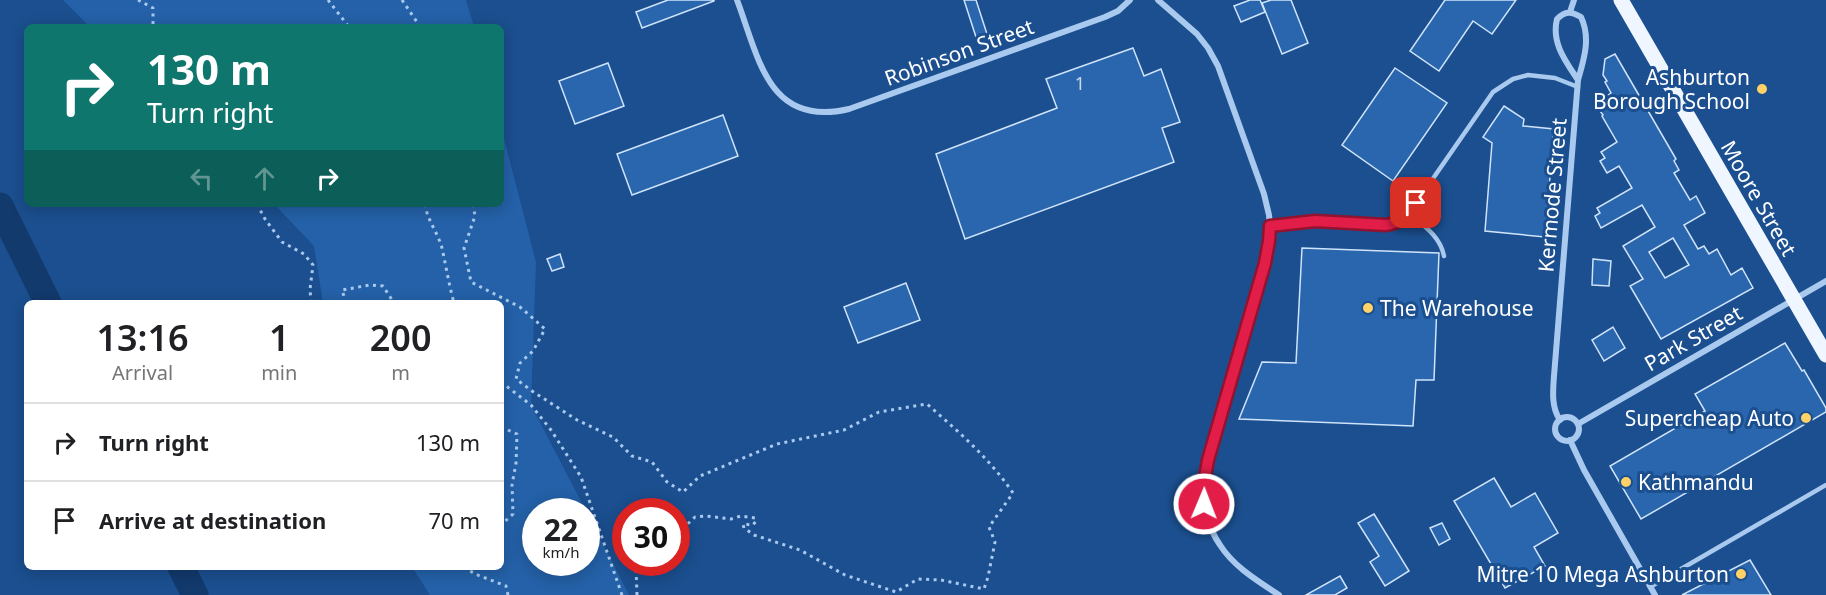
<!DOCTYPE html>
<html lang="en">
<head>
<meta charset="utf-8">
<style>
	body { margin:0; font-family:"Noto Sans",sans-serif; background:#f6f6f6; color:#202124; height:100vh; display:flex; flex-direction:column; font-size:22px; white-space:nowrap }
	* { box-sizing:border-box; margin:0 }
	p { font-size:20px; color:#757577 }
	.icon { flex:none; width:33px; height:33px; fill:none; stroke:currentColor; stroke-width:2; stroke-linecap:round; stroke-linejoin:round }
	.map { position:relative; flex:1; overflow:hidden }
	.sheet { position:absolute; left:24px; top:300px; width:480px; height:270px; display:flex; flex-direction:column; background:#fff; border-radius:9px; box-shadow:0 3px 15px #0003 }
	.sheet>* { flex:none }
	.hud { position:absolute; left:24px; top:24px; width:480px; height:183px; border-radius:9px; box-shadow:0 3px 15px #0003; background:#0f766e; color:#fff; overflow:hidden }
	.speed { position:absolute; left:522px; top:498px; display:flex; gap:12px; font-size:30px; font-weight:700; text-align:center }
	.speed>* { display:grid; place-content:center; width:78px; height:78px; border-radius:50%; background:#fff; box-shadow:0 3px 15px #0003; line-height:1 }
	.speed small { font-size:15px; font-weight:400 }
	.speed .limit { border:9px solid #d22; background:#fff; color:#111 }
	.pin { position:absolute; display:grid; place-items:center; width:51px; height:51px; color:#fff; margin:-26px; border-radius:12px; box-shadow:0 3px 9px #0006 }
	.me { position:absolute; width:66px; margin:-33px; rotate:1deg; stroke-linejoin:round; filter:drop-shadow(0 0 4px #0008) }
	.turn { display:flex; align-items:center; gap:21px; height:126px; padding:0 24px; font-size:27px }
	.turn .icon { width:78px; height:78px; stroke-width:2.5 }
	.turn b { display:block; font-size:42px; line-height:51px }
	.lanes { display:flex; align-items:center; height:57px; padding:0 24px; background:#0003; justify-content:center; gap:30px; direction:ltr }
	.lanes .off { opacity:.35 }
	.eta { display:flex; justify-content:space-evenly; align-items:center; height:102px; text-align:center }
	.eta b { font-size:36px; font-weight:600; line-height:42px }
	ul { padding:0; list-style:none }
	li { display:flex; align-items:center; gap:18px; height:78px; padding:0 24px; border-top:2px solid #e0e0e0 }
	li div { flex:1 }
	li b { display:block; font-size:22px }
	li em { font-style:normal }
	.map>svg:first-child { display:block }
	.green { fill:#2461a8 }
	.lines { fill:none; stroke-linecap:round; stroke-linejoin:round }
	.river { stroke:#123a6d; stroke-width:27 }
	.building { fill:#2a66ad; stroke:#cfe3fa; stroke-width:1.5; fill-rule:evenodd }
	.path { stroke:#a9c9ee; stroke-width:3; stroke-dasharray:3 4.5; stroke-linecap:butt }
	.service { stroke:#a9c9ee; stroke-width:4.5 }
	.minor { stroke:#a9c9ee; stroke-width:6 }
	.primary { stroke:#f0f6ff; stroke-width:15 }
	.route-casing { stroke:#92132f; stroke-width:15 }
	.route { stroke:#e11d48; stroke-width:10 }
	.poi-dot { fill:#ffd166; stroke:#1b4f8f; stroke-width:2 }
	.labels { text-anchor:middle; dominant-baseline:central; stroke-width:6; stroke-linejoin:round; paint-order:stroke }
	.number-label { font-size:18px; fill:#cad9ea }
	.street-label { font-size:21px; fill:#fff; stroke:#1b4f8f }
	.poi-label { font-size:21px; fill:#fff; stroke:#1b4f8f; text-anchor:end }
</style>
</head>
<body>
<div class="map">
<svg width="1826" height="595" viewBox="0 0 1826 595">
	<rect width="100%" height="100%" fill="#1b4f8f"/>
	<g class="green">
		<path d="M63,0H466L474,27H90Z"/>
		<path d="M501,127L536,262L531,405L586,511L536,512V562H586L587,513L629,595H430L412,567H501V303H323L314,246L274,204H501Z"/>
	</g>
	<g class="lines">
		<g class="river">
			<path d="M0,206L48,303"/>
			<path d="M181,567L195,595"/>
		</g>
	</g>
	<g class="building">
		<path d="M668,0H714V1L642,28L636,12Z"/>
		<path d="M964,0H976L987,34L976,37Z"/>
		<path d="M1250,0H1260L1265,12L1241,22L1234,6Z"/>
		<path d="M1271,0H1291L1308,43L1282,54L1262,3Z"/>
		<path d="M1445,0H1516L1492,34L1473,21L1439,71L1410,51Z"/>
		<path d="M1133,48L1144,76L1161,69L1180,122L1162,128L1174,162L965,239L936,154L1057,108L1046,79Z"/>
		<path d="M1615,54L1676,159L1674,161L1679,170L1674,173L1690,200L1696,196L1705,213L1684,225L1698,249L1704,246L1709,254L1717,249L1731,275L1742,268L1753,288L1661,339L1630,286L1643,279L1623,246L1655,227L1642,205L1601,228L1595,216L1600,213L1597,208L1632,188L1619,166L1607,173L1600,161L1605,158L1601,152L1617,142L1602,116L1603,115L1600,111L1603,109L1604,98L1611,93L1605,82L1607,81L1603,75L1605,59ZM1673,238L1689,265L1665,278L1649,252Z"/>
		<path d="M608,63L624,106L575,124L559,81Z"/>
		<path d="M1395,68L1447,103L1393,181L1342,145Z"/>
		<path d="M1504,106L1524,119L1523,126L1554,129L1545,237L1485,231L1492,143L1483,137Z"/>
		<path d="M723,115L738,156L632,195L617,154Z"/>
		<path d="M1302,248L1439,253L1434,380H1416L1413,426L1239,419L1262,362L1296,363Z"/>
		<path d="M560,254L564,267L552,271L547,259Z"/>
		<path d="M1593,259L1611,261L1609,286L1592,285Z"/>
		<path d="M906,283L920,320L858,343L844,307Z"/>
		<path d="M1613,327L1625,348L1604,361L1592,340Z"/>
		<path d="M1785,343L1802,371L1804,370L1826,408V412L1641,519L1610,466L1705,411L1695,394Z"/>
		<path d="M1494,478L1511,507L1535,493L1558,533L1534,547L1545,566L1505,588L1454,501Z"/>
		<path d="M1374,514L1409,571L1385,586L1370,562L1379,556L1358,523Z"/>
		<path d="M1442,523L1450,539L1439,545L1430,528Z"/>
		<path d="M1750,560L1771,595H1682Z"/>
		<path d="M1340,576L1347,588L1335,595H1306Z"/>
	</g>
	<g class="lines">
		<g class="path">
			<path d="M138,0L153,8V27"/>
			<path d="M328,0L349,27"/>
			<path d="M402,0L419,25V27"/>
			<path d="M257,204L265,219L282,242L304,254L313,265L310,289L311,303"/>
			<path d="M425,204C427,220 438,233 442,248C446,266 449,285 454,303"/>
			<path d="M473,204L475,216L464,248L471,282L520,307L545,329L533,351L520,363L516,379L532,391L577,420L613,437L632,456L652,462L667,482L683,492L700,476L777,444L844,430L879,412L927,404C958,431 990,459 1013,493L989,527L995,542L988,577L984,589L941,580L918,579L896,592L845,575L800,550L754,535L744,528L743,524L753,525L756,521L755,518L741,516L731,519L706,516L695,517L676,535"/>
			<path d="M346,303L342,290L370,285L383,286L394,303"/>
			<path d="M501,382L531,405L551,430L581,477L622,595"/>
			<path d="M501,427L517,434L516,463L512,485L513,514L501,525"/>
			<path d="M464,567L475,574L506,586L508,595"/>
			<path d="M637,595L636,568L638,562"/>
		</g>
		<g class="service">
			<path d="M1408,213C1424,226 1440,236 1444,256"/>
			<path d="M1270,226L1315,221L1386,225C1402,223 1407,215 1416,203L1493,92L1513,79L1528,75L1555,78L1578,87"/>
			<path d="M1650,587L1826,485"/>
		</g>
		<g class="minor">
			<path d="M737,0C759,58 768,128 849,109L1105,17L1118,11L1130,0"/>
			<path d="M1158,0L1197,34L1208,48L1218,66L1264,194L1269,215L1270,226L1269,241L1265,263C1251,310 1237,357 1223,404C1216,430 1205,457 1204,484C1203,505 1208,528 1220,545C1234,567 1258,581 1279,595"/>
			<path d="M1570,12L1574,0"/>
			<circle cx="1567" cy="429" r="12"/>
			<path d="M1560,420C1551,407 1553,390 1554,376L1578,80C1584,59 1591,38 1581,17C1571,11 1565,11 1557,19C1551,43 1566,62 1578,80"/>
			<path d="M1578,424L1826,281"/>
			<path d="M1570,440L1584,470L1655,595"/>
		</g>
		<path class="primary" d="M1621,0L1826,355"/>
	</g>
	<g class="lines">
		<defs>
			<path id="route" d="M1204,504V483L1208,460L1265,263L1269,241L1270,226L1315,221L1386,225C1402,223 1407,215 1416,203"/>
		</defs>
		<use href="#route" class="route-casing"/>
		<use href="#route" class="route"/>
	</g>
	<g class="poi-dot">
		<circle cx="1762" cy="89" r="6"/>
		<circle cx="1368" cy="308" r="6"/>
		<circle cx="1806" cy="418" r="6"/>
		<circle cx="1626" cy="482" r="6"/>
		<circle cx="1741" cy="574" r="6"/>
	</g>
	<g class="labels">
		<g class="number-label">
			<text x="1080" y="83">1</text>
		</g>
		<g class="street-label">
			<text transform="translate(959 52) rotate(-20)">Robinson Street</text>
			<text transform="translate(1552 195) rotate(-85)">Kermode Street</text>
			<text transform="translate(1759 198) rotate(60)">Moore Street</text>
			<text transform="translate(1693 338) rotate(-30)">Park Street</text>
		</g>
		<g class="poi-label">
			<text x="1750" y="77">Ashburton<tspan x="1750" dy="24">Borough School</tspan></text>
			<text x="1380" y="308" text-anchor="start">The Warehouse</text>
			<text x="1794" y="418">Supercheap Auto</text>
			<text x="1638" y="482" text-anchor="start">Kathmandu</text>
			<text x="1729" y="574">Mitre 10 Mega Ashburton</text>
		</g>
	</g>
</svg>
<div class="speed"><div>22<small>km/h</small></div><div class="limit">30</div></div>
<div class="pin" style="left:1416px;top:203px;background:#d93025"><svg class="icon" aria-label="arrive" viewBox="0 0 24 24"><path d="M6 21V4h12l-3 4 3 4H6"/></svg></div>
<svg class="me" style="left:1204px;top:504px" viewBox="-20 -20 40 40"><circle r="17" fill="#e11d48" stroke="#fff" stroke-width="3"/><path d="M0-11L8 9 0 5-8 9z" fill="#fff"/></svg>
<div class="hud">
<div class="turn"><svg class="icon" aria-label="right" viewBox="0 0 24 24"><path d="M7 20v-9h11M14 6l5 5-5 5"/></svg><div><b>130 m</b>Turn right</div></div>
<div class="lanes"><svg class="icon off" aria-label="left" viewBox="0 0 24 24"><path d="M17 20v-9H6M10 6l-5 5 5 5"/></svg><svg class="icon off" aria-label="ahead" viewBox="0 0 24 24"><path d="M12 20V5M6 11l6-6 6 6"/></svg><svg class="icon" aria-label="right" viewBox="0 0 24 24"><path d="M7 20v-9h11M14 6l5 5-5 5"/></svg></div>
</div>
<section class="sheet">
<div class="eta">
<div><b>13:16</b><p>Arrival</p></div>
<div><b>1</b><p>min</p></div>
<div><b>200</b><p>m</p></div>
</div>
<ul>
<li><svg class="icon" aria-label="right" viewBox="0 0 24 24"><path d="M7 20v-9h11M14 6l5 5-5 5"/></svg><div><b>Turn right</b></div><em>130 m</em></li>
<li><svg class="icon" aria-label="arrive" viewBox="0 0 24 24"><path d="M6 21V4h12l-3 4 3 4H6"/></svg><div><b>Arrive at destination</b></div><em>70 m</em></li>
</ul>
</section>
</div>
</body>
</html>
